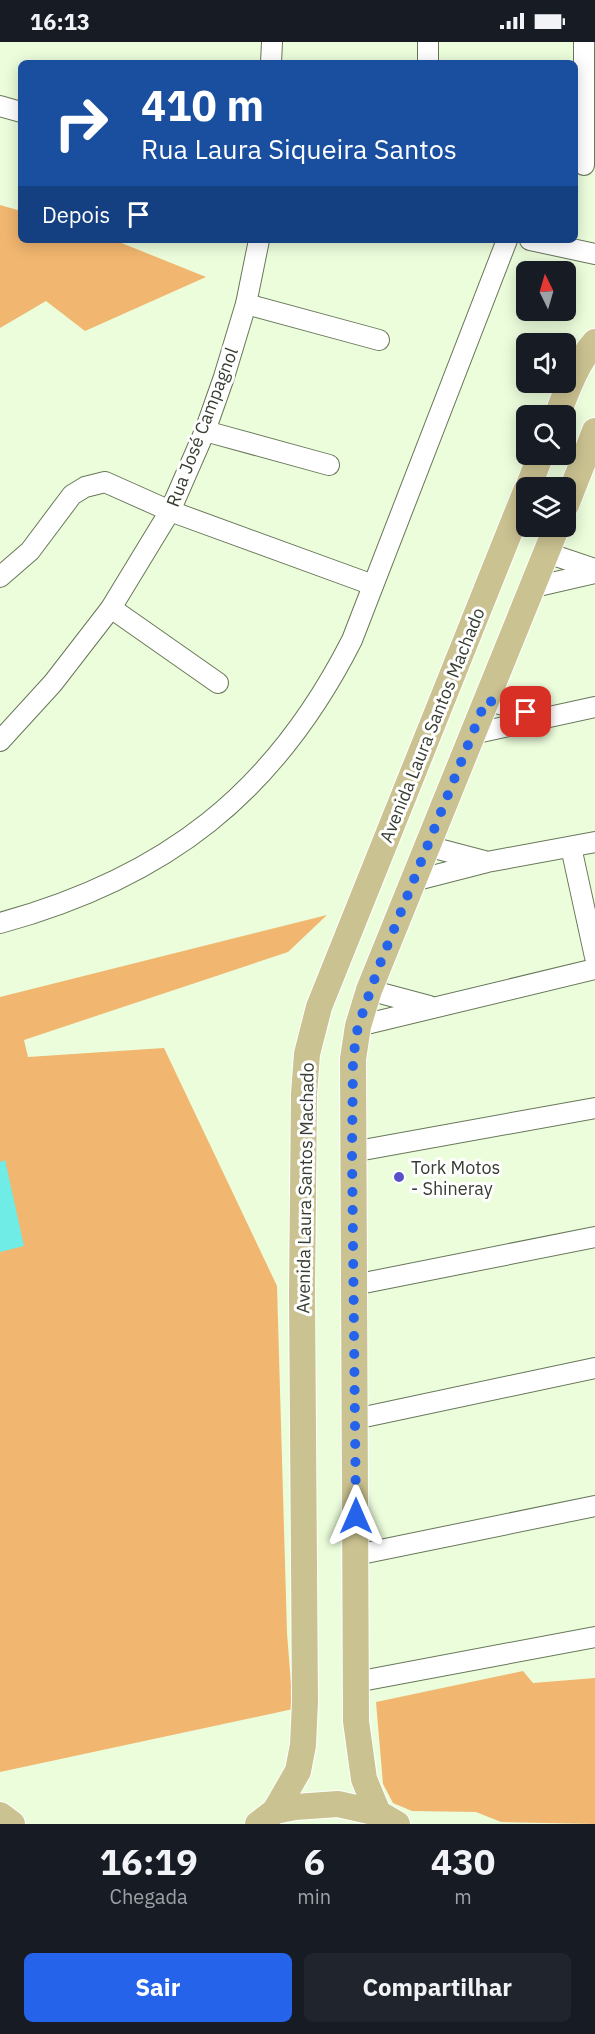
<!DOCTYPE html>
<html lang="pt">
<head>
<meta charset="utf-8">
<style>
	body { margin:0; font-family:"IBM Plex Sans",sans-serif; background:#20242c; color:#f1f3f6; height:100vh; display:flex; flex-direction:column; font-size:22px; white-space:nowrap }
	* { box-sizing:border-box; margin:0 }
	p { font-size:20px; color:#9ea1a6 }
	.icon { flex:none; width:33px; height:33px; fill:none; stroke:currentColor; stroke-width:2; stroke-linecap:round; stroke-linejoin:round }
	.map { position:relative; height:1782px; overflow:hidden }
	.panel { display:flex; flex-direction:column; background:#171b24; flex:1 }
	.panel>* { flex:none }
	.hud { position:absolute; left:18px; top:18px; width:560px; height:183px; border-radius:9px; box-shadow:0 3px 15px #0003; background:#1a4fa0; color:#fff; overflow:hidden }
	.needle { width:39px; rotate:355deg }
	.buttons { position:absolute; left:516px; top:219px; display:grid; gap:12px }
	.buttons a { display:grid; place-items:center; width:60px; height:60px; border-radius:9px; background:#171b24; box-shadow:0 3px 15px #0003; font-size:30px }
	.pin { position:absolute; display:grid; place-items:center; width:51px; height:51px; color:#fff; margin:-26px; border-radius:12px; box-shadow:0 3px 9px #0006 }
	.me { position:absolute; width:66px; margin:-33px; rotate:0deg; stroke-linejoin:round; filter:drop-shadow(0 0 4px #0008) }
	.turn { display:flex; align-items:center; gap:21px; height:126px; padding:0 24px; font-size:27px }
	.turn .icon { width:78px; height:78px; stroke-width:2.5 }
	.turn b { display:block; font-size:42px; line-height:51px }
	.then { display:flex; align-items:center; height:57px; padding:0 24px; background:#0003; gap:12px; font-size:22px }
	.eta { display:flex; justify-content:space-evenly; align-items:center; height:102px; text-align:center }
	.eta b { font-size:36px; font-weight:800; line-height:42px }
	.button { display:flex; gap:12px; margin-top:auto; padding:12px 24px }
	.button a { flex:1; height:69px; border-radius:9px; background:#2563eb; color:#fff; font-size:24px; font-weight:800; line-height:69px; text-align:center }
	.button a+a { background:#20242c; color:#f1f3f6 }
	.status { display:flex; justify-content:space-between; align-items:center; height:42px; padding:0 30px; background:#171b24; direction:ltr }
	.status svg { height:16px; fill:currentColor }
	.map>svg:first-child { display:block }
	.forest { fill:#f1b66f }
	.water { fill:#6fece5 }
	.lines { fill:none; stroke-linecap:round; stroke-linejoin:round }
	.minor-casing { stroke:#687759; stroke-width:22 }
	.major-casing { stroke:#fff; stroke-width:28 }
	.minor { stroke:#fff; stroke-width:20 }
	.major { stroke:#cac291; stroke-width:26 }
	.route { stroke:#2563eb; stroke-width:10; stroke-dasharray:0 18 }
	.poi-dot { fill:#5850c8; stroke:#fff; stroke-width:2 }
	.labels { text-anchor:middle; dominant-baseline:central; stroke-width:6; stroke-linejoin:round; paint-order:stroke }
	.street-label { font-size:18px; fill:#373e31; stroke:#fff }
	.poi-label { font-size:18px; fill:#373e31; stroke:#fff; text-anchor:start }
</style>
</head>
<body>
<div class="status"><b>16:13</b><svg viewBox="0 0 49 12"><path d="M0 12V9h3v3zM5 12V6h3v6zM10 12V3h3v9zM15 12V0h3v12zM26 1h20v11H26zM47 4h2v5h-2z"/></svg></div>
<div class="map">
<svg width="595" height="1782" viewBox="0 0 595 1782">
	<rect width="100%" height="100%" fill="#ebfddb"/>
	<g class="forest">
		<path d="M0,163L21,169V198H114L206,235L85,289L46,259L0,286Z"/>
		<path d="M327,873L288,910L24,998L28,1015L164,1006L277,1244L287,1591L293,1667L0,1730V955Z"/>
		<path d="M523,1629L533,1641L595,1636V1782L501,1780L476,1770L412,1769L393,1761L383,1742L376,1660Z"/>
	</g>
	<path class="water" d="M5,1118L24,1204L0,1210V1120Z"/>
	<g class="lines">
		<defs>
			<g id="minor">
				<path d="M584,0V123"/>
				<path d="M271,21L272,0"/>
				<path d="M428,21V0"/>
				<path d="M0,64L21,70"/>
				<path d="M530,198L595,212"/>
				<path d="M246,262L379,298"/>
				<path d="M205,389L329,423"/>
				<path d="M547,511L595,527"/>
				<path d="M0,535L30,509L72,453L85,445L105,440L170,469L373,543"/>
				<path d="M534,545L595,531"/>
				<path d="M111,566L218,641"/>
				<path d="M486,658L544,675"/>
				<path d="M472,692L595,665"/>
				<path d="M0,699L53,641L111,566L170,469L205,389L224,335L246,262L259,198"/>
				<path d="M427,804L484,819"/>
				<path d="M571,805L595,915"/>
				<path d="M413,839L487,820L595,800"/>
				<path d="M0,881C165,836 274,752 352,598L507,198"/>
				<path d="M369,948L429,964"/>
				<path d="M358,984L595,927"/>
				<path d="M352,1110L595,1066"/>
				<path d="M354,1243L595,1195"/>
				<path d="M355,1377L595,1326"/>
				<path d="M356,1513L595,1464"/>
				<path d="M356,1640L595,1595"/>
			</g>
			<g id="major">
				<path d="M557,374C567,348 577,320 595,300"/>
				<path d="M528,446L541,412"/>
				<path d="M566,463L595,389"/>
				<path d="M275,1769L298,1729L303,1703L305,1660L302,1250L304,1052L307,1012L319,965L526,449"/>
				<path d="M378,1771L364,1737L356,1679L353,1017L358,984L369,948L557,484"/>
				<path d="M0,1773L12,1782"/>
				<path d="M258,1782L275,1769L295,1765L338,1762L378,1771L397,1782"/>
			</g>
		</defs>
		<use href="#minor" class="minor-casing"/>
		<use href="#major" class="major-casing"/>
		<use href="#minor" class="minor"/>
		<use href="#major" class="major"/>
	</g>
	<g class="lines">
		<path class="route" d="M356,1474L352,1110L353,1017L358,984L378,927L486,658L526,670"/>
	</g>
	<circle class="poi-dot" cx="399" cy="1135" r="6"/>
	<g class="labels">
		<g class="street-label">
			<text transform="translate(202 385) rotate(-69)">Rua José Campagnol</text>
			<text transform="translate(432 683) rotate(-68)">Avenida Laura Santos Machado</text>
			<text transform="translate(305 1146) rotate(-89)">Avenida Laura Santos Machado</text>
		</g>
		<g class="poi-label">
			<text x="411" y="1125">Tork Motos<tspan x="411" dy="21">- Shineray</tspan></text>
		</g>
	</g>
</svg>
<div class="buttons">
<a><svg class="needle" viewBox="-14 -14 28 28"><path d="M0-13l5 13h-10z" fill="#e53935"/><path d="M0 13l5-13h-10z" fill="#9ea1a6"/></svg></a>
<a><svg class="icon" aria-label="sound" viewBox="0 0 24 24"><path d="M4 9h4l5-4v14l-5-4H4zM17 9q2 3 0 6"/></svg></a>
<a><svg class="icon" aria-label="search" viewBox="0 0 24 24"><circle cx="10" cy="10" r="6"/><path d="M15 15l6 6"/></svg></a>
<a><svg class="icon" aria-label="layers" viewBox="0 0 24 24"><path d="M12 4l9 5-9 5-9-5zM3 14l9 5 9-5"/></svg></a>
</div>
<div class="pin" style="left:526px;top:670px;background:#d93025"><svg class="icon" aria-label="arrive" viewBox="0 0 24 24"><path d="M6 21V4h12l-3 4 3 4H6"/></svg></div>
<svg class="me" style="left:356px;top:1474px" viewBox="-20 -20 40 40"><path d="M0-17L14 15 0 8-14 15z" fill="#2563eb" stroke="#fff" stroke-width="4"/></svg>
<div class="hud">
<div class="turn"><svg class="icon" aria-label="right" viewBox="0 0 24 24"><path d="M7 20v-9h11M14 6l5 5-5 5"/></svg><div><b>410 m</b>Rua Laura Siqueira Santos</div></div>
<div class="then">Depois<svg class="icon" aria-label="arrive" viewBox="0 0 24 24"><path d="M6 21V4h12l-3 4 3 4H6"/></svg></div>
</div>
</div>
<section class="panel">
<div class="eta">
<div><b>16:19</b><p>Chegada</p></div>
<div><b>6</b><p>min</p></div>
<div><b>430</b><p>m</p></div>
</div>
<div class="button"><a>Sair</a><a>Compartilhar</a></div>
</section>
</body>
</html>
